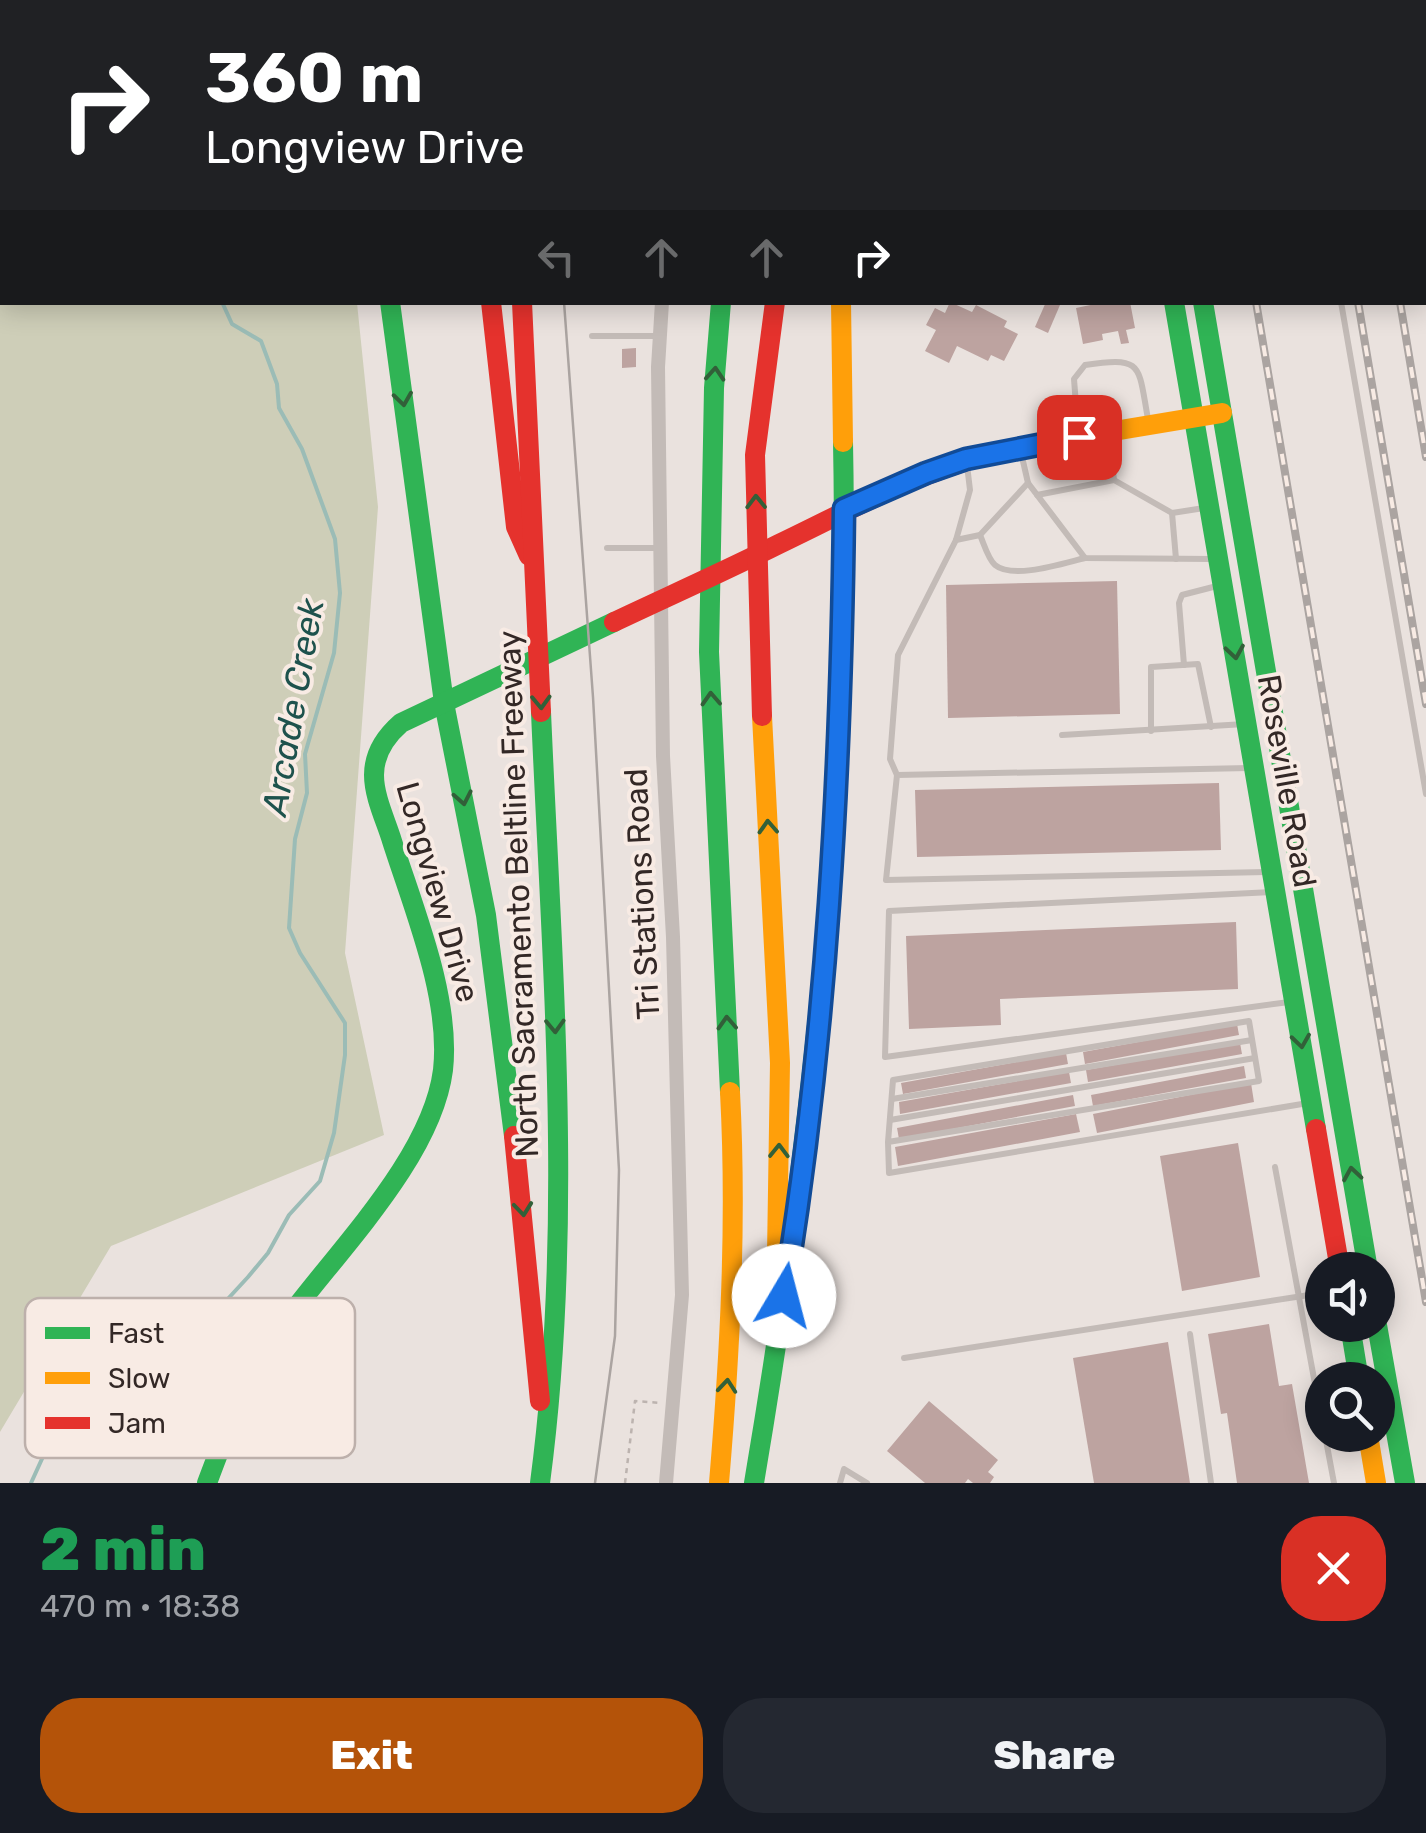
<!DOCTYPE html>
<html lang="en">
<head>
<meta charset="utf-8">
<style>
	body { margin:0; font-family:Rubik,sans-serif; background:#242831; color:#f1f3f6; height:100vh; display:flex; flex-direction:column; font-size:38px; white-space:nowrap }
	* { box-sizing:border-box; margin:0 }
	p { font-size:32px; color:#9ea1a6 }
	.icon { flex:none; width:55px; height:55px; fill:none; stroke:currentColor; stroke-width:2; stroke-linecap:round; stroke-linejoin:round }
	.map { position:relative; height:1483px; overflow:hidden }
	.details { display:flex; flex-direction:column; background:#171b24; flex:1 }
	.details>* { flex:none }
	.hud { position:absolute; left:0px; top:0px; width:1428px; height:305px; box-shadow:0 5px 25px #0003; background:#202124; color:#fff; overflow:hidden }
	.fabs { position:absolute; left:1305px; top:1252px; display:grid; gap:20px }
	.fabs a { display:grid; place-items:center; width:90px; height:90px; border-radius:50%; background:#171b24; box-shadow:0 5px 25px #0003; font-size:50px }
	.pin { position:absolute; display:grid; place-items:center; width:85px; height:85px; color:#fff; margin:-42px; border-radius:20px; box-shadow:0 5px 15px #0006 }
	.me { position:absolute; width:110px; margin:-55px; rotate:8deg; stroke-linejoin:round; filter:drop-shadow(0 0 8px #0008) }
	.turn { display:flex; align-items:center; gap:35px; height:210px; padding:0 40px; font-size:45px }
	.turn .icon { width:130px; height:130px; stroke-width:2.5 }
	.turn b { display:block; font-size:70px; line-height:85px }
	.lanes { display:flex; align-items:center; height:95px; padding:0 40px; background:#0003; justify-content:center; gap:50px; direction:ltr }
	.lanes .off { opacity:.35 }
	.round { display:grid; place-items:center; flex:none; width:105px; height:105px; border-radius:40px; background:#242831 }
	.summary { display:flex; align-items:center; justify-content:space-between; height:170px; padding:0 40px }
	h1 { font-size:60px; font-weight:800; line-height:75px; color:#1e9e55 }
	.cta { display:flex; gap:20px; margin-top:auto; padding:20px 40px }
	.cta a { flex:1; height:115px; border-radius:40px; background:#b45309; color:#fff; font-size:40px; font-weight:800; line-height:115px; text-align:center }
	.cta a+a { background:#242831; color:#f1f3f6 }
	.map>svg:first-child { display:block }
	.green { fill:#ceceb8 }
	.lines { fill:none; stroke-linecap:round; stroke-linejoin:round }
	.stream { stroke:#9bbcb6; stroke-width:4 }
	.building { fill:#bda3a0 }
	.path { stroke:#bcb3af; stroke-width:2.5; stroke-dasharray:5 5; stroke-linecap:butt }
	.lane { stroke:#c3bbb7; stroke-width:6 }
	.street { stroke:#c3bbb7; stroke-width:14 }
	.fast { stroke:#30b455; stroke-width:20 }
	.slow { stroke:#ff9f0a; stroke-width:20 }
	.jam { stroke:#e5322d; stroke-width:20 }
	.tram { stroke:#aba4a1; stroke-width:2.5 }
	.rail-casing { stroke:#aba4a1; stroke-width:8 }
	.rail { stroke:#f8ebe4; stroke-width:4; stroke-dasharray:11; stroke-linecap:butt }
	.oneway { stroke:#326039 }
	.route-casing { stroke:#114b97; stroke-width:25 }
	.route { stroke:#1a73e8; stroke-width:18 }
	.labels { text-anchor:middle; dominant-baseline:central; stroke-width:8; stroke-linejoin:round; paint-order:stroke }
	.street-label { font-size:32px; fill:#332826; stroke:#f8ebe4 }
	.water-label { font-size:35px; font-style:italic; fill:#1e524d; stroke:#f8ebe4 }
	.key { fill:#f8ebe4; stroke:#bdb0ab; stroke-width:2.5 }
	.key-label { font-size:28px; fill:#332826 }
</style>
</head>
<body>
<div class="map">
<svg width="1426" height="1483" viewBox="0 0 1426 1483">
	<rect width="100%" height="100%" fill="#eae2de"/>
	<path class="green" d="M0,0H383L2,2V302L357,303L378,507L345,953L384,1135L111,1246L0,1432Z"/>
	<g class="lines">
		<g class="stream">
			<path d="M290,2L292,0"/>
			<path d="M31,1483L66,1406L146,1347H173L213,1315L248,1277L268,1253L289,1215L320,1181L334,1133L345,1055V1023L300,953L289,928L295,839L307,793L305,754L334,653L340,593L335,539L302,449L279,408L277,384L261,341L232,324L222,302"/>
		</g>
	</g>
	<g class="building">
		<path d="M950,302L972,312L976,305L1007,321L1004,327L1018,334L1004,361L991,355L988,361L957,346L949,363L925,351L936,330L926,325L935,308L945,313Z"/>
		<path d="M1046,302L1060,305L1048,333L1035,327Z"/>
		<path d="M1105,302H1130L1135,328L1126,330L1129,343L1121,344L1118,331L1102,334L1103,340L1083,344L1076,308Z"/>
		<path d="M636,348V367L622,368V349Z"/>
		<path d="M1117,581L1120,714L948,718L946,585Z"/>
		<path d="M1219,783L1221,850L917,857L915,790Z"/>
		<path d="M1236,922L1238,989L1000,999L1001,1025L909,1029L906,936Z"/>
		<path d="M1237,1024L1239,1035L1085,1064L1083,1052Z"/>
		<path d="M1240,1043L1242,1054L1088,1082L1086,1070Z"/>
		<path d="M1066,1053L1068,1064L903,1094L901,1083Z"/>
		<path d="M1244,1066L1246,1078L1093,1106L1091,1095Z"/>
		<path d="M1069,1072L1071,1083L900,1114L899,1102Z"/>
		<path d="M1251,1083L1254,1102L1097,1133L1093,1114Z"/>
		<path d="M1073,1095L1075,1106L899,1139L897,1128Z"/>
		<path d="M1076,1114L1080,1132L898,1166L895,1147Z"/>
		<path d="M1238,1143L1260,1277L1182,1291L1160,1156Z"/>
		<path d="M1269,1324L1279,1386L1292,1384L1309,1483H1237L1227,1413L1221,1414L1208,1334Z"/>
		<path d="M1168,1342L1190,1483H1094L1073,1358Z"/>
		<path d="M929,1401L998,1460L988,1472L994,1477L990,1483H973L968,1479L965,1483H925L887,1451Z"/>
	</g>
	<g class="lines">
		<path class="path" d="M625,1483L635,1401L661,1403"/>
		<g class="lane">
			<path d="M1290,0L1291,2"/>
			<path d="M1341,302L1426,794"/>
			<path d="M592,336H659"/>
			<path d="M1078,431L1074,379L1085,365C1144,356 1138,365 1148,419"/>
			<path d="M1109,437L1114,480"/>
			<path d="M1020,448L1028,483L1085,558L1212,559"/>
			<path d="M1037,495L1114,480L1172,513L1204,508"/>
			<path d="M1172,513L1176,559"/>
			<path d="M980,535C984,544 988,559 995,565C1013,580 1064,563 1085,558"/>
			<path d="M956,540L980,535L1028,483"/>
			<path d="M607,548H659"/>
			<path d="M1184,665L1179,603L1182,595L1217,586"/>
			<path d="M1151,731V667L1198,664L1211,727"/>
			<path d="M1062,735L1245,724"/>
			<path d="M1249,768L897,775L886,880L1266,872"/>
			<path d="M897,775L890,759L898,655L956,540L970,490L967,465"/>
			<path d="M1272,892L889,911L885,1057L1289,1002"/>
			<path d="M892,1099L1252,1040"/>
			<path d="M890,1120L1255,1058"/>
			<path d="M888,1142L893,1080L1249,1021L1259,1081L888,1142L889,1173L1308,1103"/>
			<path d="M1275,1167L1322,1422"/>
			<path d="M1190,1334L1211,1483"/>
			<path d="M904,1358L1322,1293"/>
			<path d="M1325,1435L1334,1483"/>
			<path d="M840,1483L844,1469L867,1483"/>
		</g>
		<g class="street">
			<path d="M691,2L692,0"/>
			<path d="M662,302L658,367L663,756L673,937L682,1295L666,1483"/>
		</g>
		<g class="fast">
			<path d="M455,0V2"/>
			<path d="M512,0V2"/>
			<path d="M1140,0V2"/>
			<path d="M1156,0V2"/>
			<path d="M759,2L760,0"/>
			<path d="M830,2L831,0"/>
			<path d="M390,302L444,703L486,915L514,1136"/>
			<path d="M721,302L714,388L709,652L730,1092"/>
			<path d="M1174,302L1316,1129"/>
			<path d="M1203,302L1368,1270"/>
			<path d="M1350,1325L1359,1380"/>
			<path d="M1377,1325L1405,1483"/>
			<path d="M207,1483C225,1436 242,1386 269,1344C322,1265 431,1165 443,1070C451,998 414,910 392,841C386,821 374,797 374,775C374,753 385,737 401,723L614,622"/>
			<path d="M540,1483C574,1227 552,969 541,712"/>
			<path d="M754,1483C812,1140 850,791 843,442"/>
		</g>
		<g class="slow">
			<path d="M841,302L843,442"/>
			<path d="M1042,443L1222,413"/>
			<path d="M762,716L780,1063L777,1254"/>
			<path d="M1368,1435L1376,1483"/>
			<path d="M719,1483C730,1352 737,1224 730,1092"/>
		</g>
		<g class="jam">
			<path d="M409,2L410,0"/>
			<path d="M491,302L516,527L529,556"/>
			<path d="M522,302L541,712"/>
			<path d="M614,622C669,596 725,571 779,544C870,500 940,460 1042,443"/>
			<path d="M762,716L755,455L775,302"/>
			<path d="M1316,1129L1340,1270"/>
			<path d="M514,1136L540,1401"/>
		</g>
		<g class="tram">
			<path d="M592,2V0"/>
			<path d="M564,302L593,697L619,1170L615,1336L595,1483"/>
		</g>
		<defs>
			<g id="rail">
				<path d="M1213,0L1214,2"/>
				<path d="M1306,0L1307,2"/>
				<path d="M1348,0V2"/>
				<path d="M1256,302L1426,1302"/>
				<path d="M1358,302L1426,704"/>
				<path d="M1400,302L1426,457"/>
			</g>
		</defs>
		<use href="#rail" class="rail-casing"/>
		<use href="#rail" class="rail"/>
	</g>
	<defs><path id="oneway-chevron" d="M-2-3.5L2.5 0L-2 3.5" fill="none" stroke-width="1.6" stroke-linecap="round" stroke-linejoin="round" transform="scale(2.5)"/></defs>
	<g class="oneway">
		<use href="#oneway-chevron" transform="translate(715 374) rotate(-86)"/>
		<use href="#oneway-chevron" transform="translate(403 399) rotate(82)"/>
		<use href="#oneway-chevron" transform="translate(756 502) rotate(-91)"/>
		<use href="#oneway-chevron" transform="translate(1235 652) rotate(81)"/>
		<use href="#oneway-chevron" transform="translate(711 699) rotate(-93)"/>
		<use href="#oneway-chevron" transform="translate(541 702) rotate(88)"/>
		<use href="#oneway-chevron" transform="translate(463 798) rotate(79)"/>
		<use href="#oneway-chevron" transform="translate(768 827) rotate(-93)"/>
		<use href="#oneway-chevron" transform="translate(727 1023) rotate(-93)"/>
		<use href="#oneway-chevron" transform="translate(555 1026) rotate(88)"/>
		<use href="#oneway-chevron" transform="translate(1301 1041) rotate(82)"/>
		<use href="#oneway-chevron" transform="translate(779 1151) rotate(-89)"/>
		<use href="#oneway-chevron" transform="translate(1352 1174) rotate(-99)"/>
		<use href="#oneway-chevron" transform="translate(523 1209) rotate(84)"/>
		<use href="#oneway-chevron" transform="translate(727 1386) rotate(-85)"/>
	</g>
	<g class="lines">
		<defs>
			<path id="route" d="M784,1296C827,1037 841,771 844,509L926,473L966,459L1079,437"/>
		</defs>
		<use href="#route" class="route-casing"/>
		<use href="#route" class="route"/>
	</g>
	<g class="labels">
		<g class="street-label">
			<text transform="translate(1287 781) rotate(80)">Roseville Road</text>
			<text transform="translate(438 892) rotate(74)">Longview Drive</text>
			<text transform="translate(518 894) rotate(-92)">North Sacramento Beltline Freeway</text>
			<text transform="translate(642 894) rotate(-93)">Tri Stations Road</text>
		</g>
		<g class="water-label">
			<text transform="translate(293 707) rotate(-80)">Arcade Creek</text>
		</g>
	</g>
	<rect x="25" y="1298" width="330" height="160" rx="15" class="key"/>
	<rect x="45" y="1327" width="45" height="12" fill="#30b455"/>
	<rect x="45" y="1372" width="45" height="12" fill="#ff9f0a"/>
	<rect x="45" y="1417" width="45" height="12" fill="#e5322d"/>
	<g class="key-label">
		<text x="108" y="1343">Fast</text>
		<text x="108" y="1388">Slow</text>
		<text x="108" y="1433">Jam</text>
	</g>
</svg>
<div class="fabs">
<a><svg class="icon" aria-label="sound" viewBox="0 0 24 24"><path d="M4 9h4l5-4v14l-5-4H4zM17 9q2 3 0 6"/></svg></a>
<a><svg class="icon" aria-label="search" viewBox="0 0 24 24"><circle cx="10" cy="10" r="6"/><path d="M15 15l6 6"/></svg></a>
</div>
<div class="pin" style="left:1079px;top:437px;background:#d93025"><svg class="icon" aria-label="arrive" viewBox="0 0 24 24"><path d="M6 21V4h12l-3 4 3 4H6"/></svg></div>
<svg class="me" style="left:784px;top:1296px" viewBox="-20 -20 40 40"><circle r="19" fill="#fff"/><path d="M0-13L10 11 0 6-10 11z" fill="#1a73e8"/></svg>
<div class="hud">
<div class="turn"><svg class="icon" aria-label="right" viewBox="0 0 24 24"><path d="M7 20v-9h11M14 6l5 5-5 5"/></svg><div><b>360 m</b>Longview Drive</div></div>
<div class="lanes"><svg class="icon off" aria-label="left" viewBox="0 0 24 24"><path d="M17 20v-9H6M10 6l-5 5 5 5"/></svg><svg class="icon off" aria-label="ahead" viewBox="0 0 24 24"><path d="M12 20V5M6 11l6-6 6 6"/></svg><svg class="icon off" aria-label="ahead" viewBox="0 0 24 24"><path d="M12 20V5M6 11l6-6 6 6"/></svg><svg class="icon" aria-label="right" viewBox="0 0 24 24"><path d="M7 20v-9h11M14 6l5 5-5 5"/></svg></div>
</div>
</div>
<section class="details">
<div class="summary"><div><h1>2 min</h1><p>470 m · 18:38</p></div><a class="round" style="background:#d93025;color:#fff"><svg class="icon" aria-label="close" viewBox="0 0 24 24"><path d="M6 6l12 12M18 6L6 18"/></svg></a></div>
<div class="cta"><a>Exit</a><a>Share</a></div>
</section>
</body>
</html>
